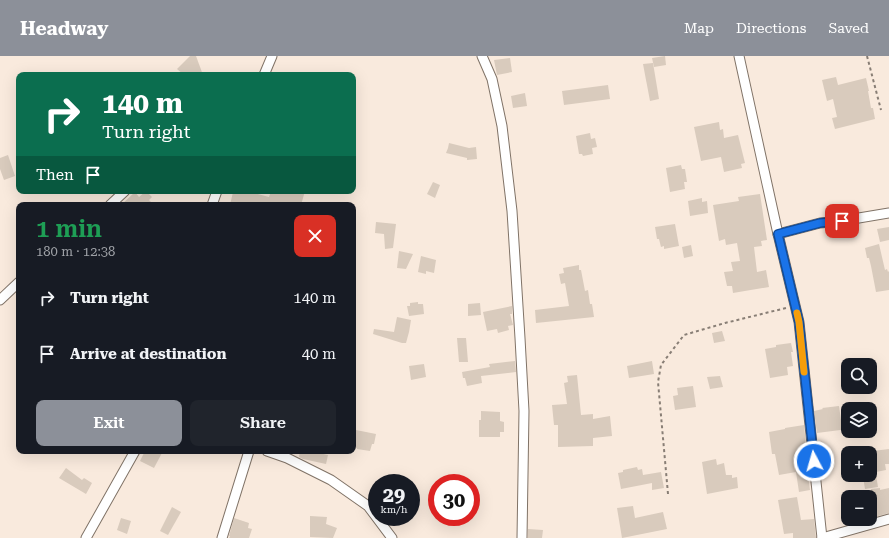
<!DOCTYPE html>
<html lang="en">
<head>
<meta charset="utf-8">
<style>
	body { margin:0; font-family:"Roboto Serif",serif; background:#20242c; color:#f1f3f6; height:100vh; display:flex; flex-direction:column; font-size:15px; white-space:nowrap }
	* { box-sizing:border-box; margin:0 }
	p { font-size:13px; color:#9ea1a6 }
	.icon { flex:none; width:22px; height:22px; fill:none; stroke:currentColor; stroke-width:2; stroke-linecap:round; stroke-linejoin:round }
	.map { position:relative; flex:1; overflow:hidden }
	.details { position:absolute; left:16px; top:146px; width:340px; height:252px; display:flex; flex-direction:column; background:#171b24; border-radius:8px; box-shadow:0 4px 16px #0002 }
	.details>* { flex:none }
	.guide { position:absolute; left:16px; top:16px; width:340px; height:122px; border-radius:8px; box-shadow:0 4px 16px #0002; background:#0b6e4f; color:#fff; overflow:hidden }
	.buttons { position:absolute; left:841px; top:302px; display:grid; gap:8px }
	.buttons a { display:grid; place-items:center; width:36px; height:36px; border-radius:8px; background:#171b24; box-shadow:0 4px 16px #0002; font-size:20px }
	.speed { position:absolute; left:368px; top:418px; display:flex; gap:8px; font-size:20px; font-weight:700; text-align:center }
	.speed>* { display:grid; place-content:center; width:52px; height:52px; border-radius:50%; background:#171b24; box-shadow:0 4px 16px #0002; line-height:1 }
	.speed small { font-size:10px; font-weight:400 }
	.speed .limit { border:6px solid #d22; background:#fff; color:#111 }
	.pin { position:absolute; display:grid; place-items:center; width:34px; height:34px; color:#fff; margin:-17px; border-radius:8px; box-shadow:0 2px 6px #0006 }
	.me { position:absolute; width:44px; margin:-22px; rotate:354deg; stroke-linejoin:round; filter:drop-shadow(0 0 3px #0008) }
	.turn { display:flex; align-items:center; gap:14px; height:84px; padding:0 20px; font-size:18px }
	.turn .icon { width:52px; height:52px; stroke-width:2.5 }
	.turn b { display:block; font-size:28px; line-height:34px }
	.then { display:flex; align-items:center; height:38px; padding:0 20px; background:#0003; gap:8px; font-size:15px }
	.round { display:grid; place-items:center; flex:none; width:42px; height:42px; border-radius:8px; background:#20242c }
	.head { display:flex; align-items:center; justify-content:space-between; height:68px; padding:0 20px }
	h1 { font-size:24px; font-weight:600; line-height:30px; color:#1e9e55 }
	.cta { display:flex; gap:8px; margin-top:auto; padding:8px 20px }
	.cta a { flex:1; height:46px; border-radius:8px; background:#8c9099; color:#fff; font-size:16px; font-weight:600; line-height:46px; text-align:center }
	.cta a+a { background:#20242c; color:#f1f3f6 }
	ul { padding:0; list-style:none }
	li { display:flex; align-items:center; gap:12px; height:56px; padding:0 20px }
	li div { flex:1 }
	li b { display:block; font-size:15px }
	li em { font-style:normal }
	header { display:flex; align-items:center; gap:24px; box-sizing:border-box; height:56px; padding:0 20px; background:#8c9099; color:#fff }
	header strong { font-size:19px }
	nav { display:flex; gap:22px; margin-inline-start:auto; font-size:14px }
	.map>svg:first-child { display:block }
	.building { fill:#d9cbbd }
	.lines { fill:none; stroke-linecap:round; stroke-linejoin:round }
	.street-casing { stroke:#807367; stroke-width:11 }
	.path { stroke:#887e75; stroke-width:2; stroke-dasharray:3 3; stroke-linecap:butt }
	.street { stroke:#fff; stroke-width:9 }
	.route-casing { stroke:#114b97; stroke-width:10 }
	.route { stroke:#1a73e8; stroke-width:7 }
	.slow { stroke:#f59e0b; stroke-width:7 }
</style>
</head>
<body>
<header>
<strong>Headway</strong>
<nav><a>Map</a><a>Directions</a><a>Saved</a></nav>
</header>
<div class="map">
<svg width="889" height="482" viewBox="0 0 889 482">
	<rect width="100%" height="100%" fill="#f9eadd"/>
	<g class="building">
		<path d="M190,0H196L203,19H184L177,13Z"/>
		<path d="M665,0L666,9L654,11L652,2Z"/>
		<path d="M510,2L512,16L497,19L494,4Z"/>
		<path d="M653,7L659,43L650,45L643,8Z"/>
		<path d="M836,21L838,29L866,22L869,35H868L871,52H873L875,63L835,73L832,62L837,61L833,43L827,45L822,24Z"/>
		<path d="M608,29L610,43L564,49L562,35Z"/>
		<path d="M525,37L527,50L513,52L511,40Z"/>
		<path d="M719,66L720,74L723,73L724,82L738,79L745,107L741,108L742,112L724,116L721,101L701,105L694,71Z"/>
		<path d="M590,77L591,83L595,82L597,91L592,92L593,98L583,100L582,98H579L576,80Z"/>
		<path d="M449,87L469,92L476,91L477,103L467,104V102L446,97L448,92Z"/>
		<path d="M8,99L15,120L4,124L0,113V102Z"/>
		<path d="M681,109L682,113H685L687,126H684L685,133L670,136L666,112Z"/>
		<path d="M433,126L440,129L435,142L427,138Z"/>
		<path d="M146,135L152,141L149,144L154,149H121L135,136L139,141Z"/>
		<path d="M240,135H247L269,141L271,135H305L301,149H230L233,136L239,138Z"/>
		<path d="M760,138L767,184L761,185L762,190L754,191L757,216L766,214L769,231L733,237L732,230H727L724,216L733,215L731,206L740,205L737,187L726,189L725,183L719,185L713,149L739,145L738,141Z"/>
		<path d="M702,142V146L707,145L708,157L690,160L688,145Z"/>
		<path d="M376,166L396,168L393,192L385,193L384,178L375,177Z"/>
		<path d="M675,168L679,190L664,193V190L661,191L659,183H657L655,171Z"/>
		<path d="M889,171V184L880,186L877,173Z"/>
		<path d="M879,188L885,214L887,213L888,216L889,215V234L876,236L871,210L869,202H867L865,192Z"/>
		<path d="M691,189L693,200L684,202L682,191Z"/>
		<path d="M399,195L413,198L406,213L397,212Z"/>
		<path d="M421,200L436,204L434,217L426,215V218L418,216Z"/>
		<path d="M579,209V214H581L585,235L588,234L590,248H592L594,261L536,267L535,254L569,250L565,227L561,228L559,218L564,217L563,212Z"/>
		<path d="M418,246V248H423L424,258L409,260L407,250H410V247Z"/>
		<path d="M480,247L481,259L468,260V248Z"/>
		<path d="M512,250V258H510L513,269L508,270L509,274L498,277L497,273L487,275L483,256Z"/>
		<path d="M397,261L411,264L409,276L406,287H402L373,278L374,273L394,276Z"/>
		<path d="M722,275L725,285L714,287L712,277Z"/>
		<path d="M457,282H466L468,306H459Z"/>
		<path d="M791,287L793,296H791L793,310L787,311L788,319L770,322L765,293L776,291V289Z"/>
		<path d="M515,305L516,316L481,320L482,327L467,330L465,322H463L462,316L490,311L489,308Z"/>
		<path d="M652,305L654,318L629,322L627,310Z"/>
		<path d="M424,308L426,321L411,324L409,310Z"/>
		<path d="M577,319L581,359L593,358V363L610,360L612,380L593,382V390L558,391V369H554L552,349L567,348L564,327L568,326L567,320Z"/>
		<path d="M720,320L723,331L710,333L707,321Z"/>
		<path d="M693,330L696,351L675,354L673,340L678,339L677,332Z"/>
		<path d="M839,350L841,364L848,363V373L817,377L814,355L823,353L822,352Z"/>
		<path d="M481,355L500,356V365L504,366V376H500V381H479V364H481Z"/>
		<path d="M804,369L806,389H805L808,406L807,407L809,420H808L810,434L799,436L796,416L779,419L775,398H772L769,376L785,373V372Z"/>
		<path d="M356,374L376,378L374,388H372L370,395L357,393V392L353,391Z"/>
		<path d="M889,393V408H885L886,414L876,416L873,395Z"/>
		<path d="M145,395H163L154,412L140,405Z"/>
		<path d="M300,395H310L328,399L326,408L303,403L299,401Z"/>
		<path d="M716,403L717,409L724,407L726,419H732V422L737,421L738,432L707,438L702,406Z"/>
		<path d="M637,411L638,414L642,413L643,419L661,416L664,432L652,434V427L621,433L618,417L623,416V414Z"/>
		<path d="M66,412L82,424L84,422L92,427L86,438L59,422Z"/>
		<path d="M876,419L878,431L865,433L863,421Z"/>
		<path d="M880,432V434L889,432V457L871,462L870,455L874,454L871,433Z"/>
		<path d="M797,441L801,464L814,463L816,482H793V477L784,478L778,444Z"/>
		<path d="M633,450L635,462L663,456L667,473L622,482L617,452Z"/>
		<path d="M172,451L181,456L168,479L160,475Z"/>
		<path d="M310,460L327,461L326,468L337,472L333,482L310,481Z"/>
		<path d="M121,462L131,465L127,478L117,474Z"/>
		<path d="M234,462L249,467L248,472L252,473L249,482H229L230,480H229Z"/>
		<path d="M528,473L543,474L542,482H528Z"/>
	</g>
	<g class="lines">
		<defs>
			<g id="street">
				<path d="M482,0L492,23L502,70L512,155L520,282L524,355L522,482"/>
				<path d="M739,0L778,178L799,266L822,482"/>
				<path d="M264,19L272,0"/>
				<path d="M110,149L125,135"/>
				<path d="M212,149L217,135"/>
				<path d="M778,178L820,167L841,165L889,157"/>
				<path d="M0,244L19,226"/>
				<path d="M267,395L287,402L331,424L368,450L392,482"/>
				<path d="M86,482L135,395"/>
				<path d="M222,482L249,395"/>
				<path d="M822,482L889,463"/>
			</g>
		</defs>
		<use href="#street" class="street-casing"/>
		<g class="path">
			<path d="M867,0L881,54"/>
			<path d="M668,438L658,326L661,309L684,279L725,267L786,252"/>
		</g>
		<use href="#street" class="street"/>
	</g>
	<g class="lines">
		<defs>
			<path id="route" d="M814,405L799,266L778,178L820,167L842,165"/>
		</defs>
		<use href="#route" class="route-casing"/>
		<use href="#route" class="route"/>
		<path class="slow" d="M797,257L799,266L804,316"/>
	</g>
</svg>
<div class="buttons">
<a><svg class="icon" aria-label="search" viewBox="0 0 24 24"><circle cx="10" cy="10" r="6"/><path d="M15 15l6 6"/></svg></a>
<a><svg class="icon" aria-label="layers" viewBox="0 0 24 24"><path d="M12 4l9 5-9 5-9-5zM3 14l9 5 9-5"/></svg></a>
<a>+</a>
<a>−</a>
</div>
<div class="speed"><div>29<small>km/h</small></div><div class="limit">30</div></div>
<div class="pin" style="left:842px;top:165px;background:#d93025"><svg class="icon" aria-label="arrive" viewBox="0 0 24 24"><path d="M6 21V4h12l-3 4 3 4H6"/></svg></div>
<svg class="me" style="left:814px;top:405px" viewBox="-20 -20 40 40"><circle r="17" fill="#1a73e8" stroke="#fff" stroke-width="3"/><path d="M0-11L8 9 0 5-8 9z" fill="#fff"/></svg>
<div class="guide">
<div class="turn"><svg class="icon" aria-label="right" viewBox="0 0 24 24"><path d="M7 20v-9h11M14 6l5 5-5 5"/></svg><div><b>140 m</b>Turn right</div></div>
<div class="then">Then<svg class="icon" aria-label="arrive" viewBox="0 0 24 24"><path d="M6 21V4h12l-3 4 3 4H6"/></svg></div>
</div>
<section class="details">
<div class="head"><div><h1>1 min</h1><p>180 m · 12:38</p></div><a class="round" style="background:#d93025;color:#fff"><svg class="icon" aria-label="close" viewBox="0 0 24 24"><path d="M6 6l12 12M18 6L6 18"/></svg></a></div>
<ul>
<li><svg class="icon" aria-label="right" viewBox="0 0 24 24"><path d="M7 20v-9h11M14 6l5 5-5 5"/></svg><div><b>Turn right</b></div><em>140 m</em></li>
<li><svg class="icon" aria-label="arrive" viewBox="0 0 24 24"><path d="M6 21V4h12l-3 4 3 4H6"/></svg><div><b>Arrive at destination</b></div><em>40 m</em></li>
</ul>
<div class="cta"><a>Exit</a><a>Share</a></div>
</section>
</div>
</body>
</html>
